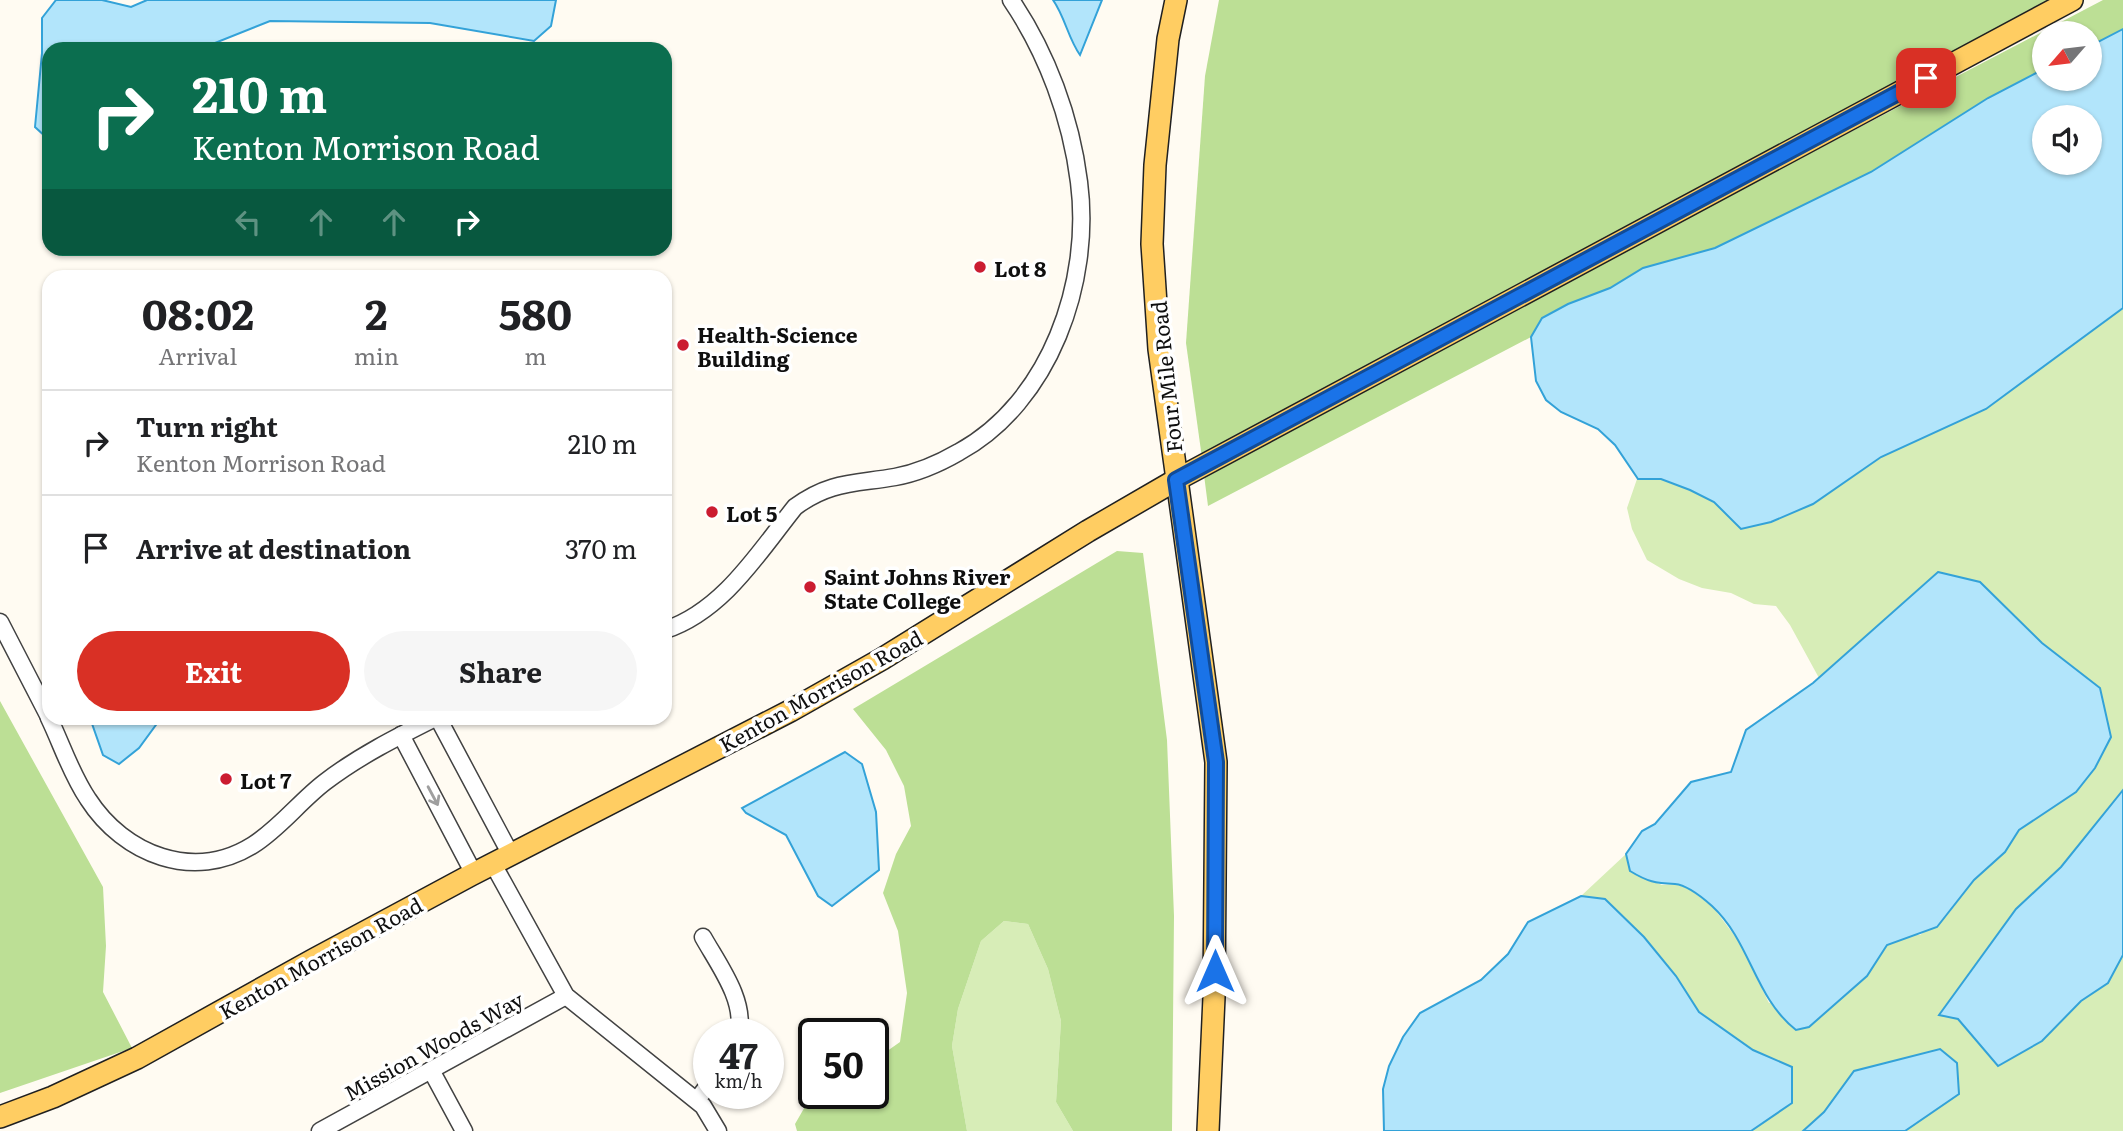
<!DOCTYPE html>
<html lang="en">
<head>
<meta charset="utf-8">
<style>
	body { margin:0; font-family:Literata,serif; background:#f6f6f6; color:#202124; height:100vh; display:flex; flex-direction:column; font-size:26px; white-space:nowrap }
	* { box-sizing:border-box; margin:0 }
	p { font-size:23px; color:#757577 }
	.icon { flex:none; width:38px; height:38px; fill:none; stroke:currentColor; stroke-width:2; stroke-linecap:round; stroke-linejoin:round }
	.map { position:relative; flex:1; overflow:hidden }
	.side { position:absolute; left:42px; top:270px; width:630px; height:455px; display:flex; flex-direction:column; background:#fff; border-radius:21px; box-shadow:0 2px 5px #0004 }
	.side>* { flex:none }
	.banner { position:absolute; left:42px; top:42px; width:630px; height:214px; border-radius:21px; box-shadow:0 2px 5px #0004; background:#0b6e4f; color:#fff; overflow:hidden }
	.needle { width:46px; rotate:242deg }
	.buttons { position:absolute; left:2032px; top:21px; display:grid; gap:14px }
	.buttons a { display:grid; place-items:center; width:70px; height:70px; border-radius:50%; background:#fff; box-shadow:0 2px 5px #0004; font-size:35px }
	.speed { position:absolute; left:693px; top:1018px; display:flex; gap:14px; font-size:35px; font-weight:700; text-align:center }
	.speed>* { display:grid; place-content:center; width:91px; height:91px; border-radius:50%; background:#fff; box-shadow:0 2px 5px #0004; line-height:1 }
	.speed small { font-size:18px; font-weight:400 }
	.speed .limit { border:4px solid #111; border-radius:10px; background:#fff; color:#111 }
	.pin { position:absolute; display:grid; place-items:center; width:60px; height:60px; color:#fff; margin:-30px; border-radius:14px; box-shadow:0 4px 10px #0006 }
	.me { position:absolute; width:77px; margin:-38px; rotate:0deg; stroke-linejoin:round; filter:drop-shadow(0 0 5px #0008) }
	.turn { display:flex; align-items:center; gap:24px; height:147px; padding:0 35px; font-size:32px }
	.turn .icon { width:91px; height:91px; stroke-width:2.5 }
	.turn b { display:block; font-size:49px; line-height:60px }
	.lanes { display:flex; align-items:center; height:66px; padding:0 35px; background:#0003; justify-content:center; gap:35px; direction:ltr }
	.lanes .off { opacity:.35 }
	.eta { display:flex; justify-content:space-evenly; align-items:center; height:119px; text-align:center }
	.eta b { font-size:42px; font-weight:700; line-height:49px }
	.action { display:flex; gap:14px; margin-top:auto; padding:14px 35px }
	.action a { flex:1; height:80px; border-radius:42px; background:#d93025; color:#fff; font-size:28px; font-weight:700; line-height:80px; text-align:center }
	.action a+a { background:#f6f6f6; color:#202124 }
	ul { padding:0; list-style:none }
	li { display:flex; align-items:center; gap:21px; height:105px; padding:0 35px; border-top:2px solid #e0e0e0 }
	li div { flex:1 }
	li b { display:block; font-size:26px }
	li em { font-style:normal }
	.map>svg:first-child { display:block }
	.green { fill:#d7edb7 }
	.forest { fill:#bcdf95 }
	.water { fill:#b2e5fb; stroke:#33a2d8; stroke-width:2; fill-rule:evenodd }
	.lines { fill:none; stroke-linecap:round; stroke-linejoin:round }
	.minor-casing { stroke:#424242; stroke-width:19 }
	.major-casing { stroke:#202020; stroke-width:24 }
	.minor { stroke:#fff; stroke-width:16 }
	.major { stroke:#ffcd62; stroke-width:21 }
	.oneway { stroke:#9f9f9f }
	.route-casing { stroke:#114b97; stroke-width:18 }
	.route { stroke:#1a73e8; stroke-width:12 }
	.poi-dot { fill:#cb1c31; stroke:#fff; stroke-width:2.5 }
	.labels { text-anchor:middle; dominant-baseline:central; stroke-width:7; stroke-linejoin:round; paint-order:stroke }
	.poi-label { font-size:21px; font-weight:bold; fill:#0f0f0f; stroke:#fff; text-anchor:start }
	.street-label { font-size:21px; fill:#0f0f0f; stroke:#fff }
</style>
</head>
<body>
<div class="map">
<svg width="2123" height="1131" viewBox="0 0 2123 1131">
	<rect width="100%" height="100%" fill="#fffbf2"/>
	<g class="green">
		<path d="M2123,308V790L2061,867L2016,909L1939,1015L1958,1019L1999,1066L2064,1018L2081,1001L2108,983L2123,955V1131H1905L1959,1094L1854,1071L1824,1112L1803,1131H1751L1792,1067L1753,1050L1699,1012L1676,976L1644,937L1605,899L1581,896L1626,854L1630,871L1662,885L1676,884L1689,889L1713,907L1746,951L1759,983L1769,1003L1867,976L1887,945L1911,935H1920L1946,917L1974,880L2005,852L2019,830L2076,792L2100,688L2042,643L1938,572L1819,678L1790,625L1776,606L1754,604L1731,593L1702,588L1679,579L1647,560L1632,529L1627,508L1637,479H1661L1690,490L1714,502L1741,529L1771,522L1813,504L1881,457L1986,409Z"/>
		<path d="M1004,921L1028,924L1048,969L1061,1021L1056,1102L1073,1131H967L952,1046L958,1009L981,941Z"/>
	</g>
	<g class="forest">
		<path d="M1219,0H2055L1202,458L1186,343L1205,76Z"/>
		<path d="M2103,0H2123V29L2090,46V33H2044V69L1988,98L1871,172L1715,248L1643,268L1610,288L1568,304L1542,318L1531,337L1208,506L1204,475L1547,291Z"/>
		<path d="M1117,551L1143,553L1167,740L1174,916L1172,1131H1073L1056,1102L1061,1021L1048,969L1028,924L1004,921L981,941L958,1009L952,1046L967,1131H797L795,1124L814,1091V1094H873V1061L900,1042L907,993L898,931L883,893L896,854L911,826L904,786L886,750L853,709Z"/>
		<path d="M0,701L103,887L106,946L103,992L132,1048L0,1093Z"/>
	</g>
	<g class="water">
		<path d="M56,0H102L131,7L147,0H556L551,26L534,41L430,23L270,21L200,49H49L47,138L35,127L42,53V18Z"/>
		<path d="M1053,0H1102L1080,55C1068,38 1065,17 1053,0Z"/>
		<path d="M2123,29V308L1986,409L1881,457L1813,504L1771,522L1741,529L1714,502L1690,490L1661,479H1638L1615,445L1598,429L1561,412L1546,400L1536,381L1531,337L1542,318L1568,304L1610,288L1643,268L1715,248L1871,172L1988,98L2044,69V79H2090V46ZM2044,117H2090V163H2044Z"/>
		<path d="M1938,572L1980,582L2042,643L2100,688L2111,737L2095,768L2076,792L2019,830L2005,852L1974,880L1937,927L1887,945L1867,976L1809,1027L1796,1030C1754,997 1751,942 1712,906C1703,898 1688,885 1675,884C1655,883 1648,882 1630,871L1626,854L1642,831L1655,824L1691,782L1731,772L1746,730L1813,683Z"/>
		<path d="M90,718H161L139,748L119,764L103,755Z"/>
		<path d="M845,752L862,764L876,812L879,870L832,906L818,896L786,835L746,813L742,808Z"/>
		<path d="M2123,790V955L2108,983L2081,1001L2042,1041L1998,1066L1958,1019L1939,1015L2016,909L2061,867Z"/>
		<path d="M1581,896L1605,899L1644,937L1676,976L1699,1012L1753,1050L1792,1067V1103L1751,1131H1384L1383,1089L1389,1066L1403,1037L1420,1013L1481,980L1508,954L1528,922Z"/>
		<path d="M1940,1049L1957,1063L1959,1094L1905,1131H1803L1824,1112L1854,1071Z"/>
	</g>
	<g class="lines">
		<defs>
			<g id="minor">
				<path d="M0,622L49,717"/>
				<path d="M665,630C723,611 759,552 795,507C830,481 855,484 895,477C917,473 940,463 959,452C1050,402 1092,282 1079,182C1071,118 1047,53 1011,0"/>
				<path d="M49,718C62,745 71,774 88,799C124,855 194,882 253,845C280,828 300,801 325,782C359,756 397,737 435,718"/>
				<path d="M438,718L511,855"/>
				<path d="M401,735L474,874"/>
				<path d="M493,864L566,996L703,1106L718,1131"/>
				<path d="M703,937C718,964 747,1002 738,1034"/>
				<path d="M431,1070L464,1131"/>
				<path d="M697,1100L709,1084"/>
				<path d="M320,1131L566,996"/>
			</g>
			<g id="major">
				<path d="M1176,0L1168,39L1155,165L1152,244L1159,349L1216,762L1214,997L1208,1131"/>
				<path d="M0,1117L53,1097L137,1058L313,960L471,875L790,711L882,659L1088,531L1176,480L2072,0"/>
			</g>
		</defs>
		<use href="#minor" class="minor-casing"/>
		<use href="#major" class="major-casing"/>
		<use href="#minor" class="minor"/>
		<use href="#major" class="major"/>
	</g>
	<defs><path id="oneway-shaft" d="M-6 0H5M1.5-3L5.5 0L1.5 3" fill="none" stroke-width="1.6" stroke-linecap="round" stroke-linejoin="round" transform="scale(1.75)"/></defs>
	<use class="oneway" href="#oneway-shaft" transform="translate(433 796) rotate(62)"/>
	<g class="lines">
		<defs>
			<path id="route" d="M1215,971L1216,762L1176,480L1926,78"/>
		</defs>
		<use href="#route" class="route-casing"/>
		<use href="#route" class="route"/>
	</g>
	<g class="poi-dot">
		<circle cx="980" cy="267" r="7"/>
		<circle cx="683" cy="345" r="7"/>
		<circle cx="712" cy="512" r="7"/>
		<circle cx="810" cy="587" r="7"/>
		<circle cx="226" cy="779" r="7"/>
	</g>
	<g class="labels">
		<g class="poi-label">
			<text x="994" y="267">Lot 8</text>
			<text x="697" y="333">Health-Science<tspan x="697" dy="24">Building</tspan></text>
			<text x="726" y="512">Lot 5</text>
			<text x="824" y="575">Saint Johns River<tspan x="824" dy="24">State College</tspan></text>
			<text x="240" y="779">Lot 7</text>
		</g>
		<g class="street-label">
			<text transform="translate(1165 377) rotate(-96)">Four Mile Road</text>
			<text transform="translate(820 690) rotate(-29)">Kenton Morrison Road</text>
			<text transform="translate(320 957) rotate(-29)">Kenton Morrison Road</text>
			<text transform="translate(433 1045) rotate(-29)">Mission Woods Way</text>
		</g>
	</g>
</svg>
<div class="buttons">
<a><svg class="needle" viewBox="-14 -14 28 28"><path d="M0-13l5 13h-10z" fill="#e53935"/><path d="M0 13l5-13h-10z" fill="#757577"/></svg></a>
<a><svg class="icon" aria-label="sound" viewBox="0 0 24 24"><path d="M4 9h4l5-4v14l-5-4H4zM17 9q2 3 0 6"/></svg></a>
</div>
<div class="speed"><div>47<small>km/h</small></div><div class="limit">50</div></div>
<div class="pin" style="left:1926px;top:78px;background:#d93025"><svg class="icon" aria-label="arrive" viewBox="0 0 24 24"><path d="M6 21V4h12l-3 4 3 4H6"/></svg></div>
<svg class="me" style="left:1215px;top:971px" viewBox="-20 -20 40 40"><path d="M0-17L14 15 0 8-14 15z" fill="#1a73e8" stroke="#fff" stroke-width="4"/></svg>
<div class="banner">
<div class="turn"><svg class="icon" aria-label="right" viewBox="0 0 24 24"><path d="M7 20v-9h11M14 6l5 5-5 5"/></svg><div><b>210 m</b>Kenton Morrison Road</div></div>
<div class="lanes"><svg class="icon off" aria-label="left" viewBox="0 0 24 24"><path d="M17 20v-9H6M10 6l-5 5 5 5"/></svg><svg class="icon off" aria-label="ahead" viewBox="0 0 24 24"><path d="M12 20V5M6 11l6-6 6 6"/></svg><svg class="icon off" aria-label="ahead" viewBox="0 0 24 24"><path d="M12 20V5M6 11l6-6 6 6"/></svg><svg class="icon" aria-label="right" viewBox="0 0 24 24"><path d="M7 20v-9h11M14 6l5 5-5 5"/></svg></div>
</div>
<section class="side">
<div class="eta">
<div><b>08:02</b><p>Arrival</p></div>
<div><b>2</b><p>min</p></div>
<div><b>580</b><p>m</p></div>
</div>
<ul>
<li><svg class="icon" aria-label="right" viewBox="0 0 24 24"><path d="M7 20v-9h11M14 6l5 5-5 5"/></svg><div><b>Turn right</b><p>Kenton Morrison Road</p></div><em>210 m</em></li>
<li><svg class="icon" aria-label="arrive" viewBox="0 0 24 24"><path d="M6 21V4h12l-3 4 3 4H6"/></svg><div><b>Arrive at destination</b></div><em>370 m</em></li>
</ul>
<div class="action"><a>Exit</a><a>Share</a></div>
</section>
</div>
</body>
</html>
